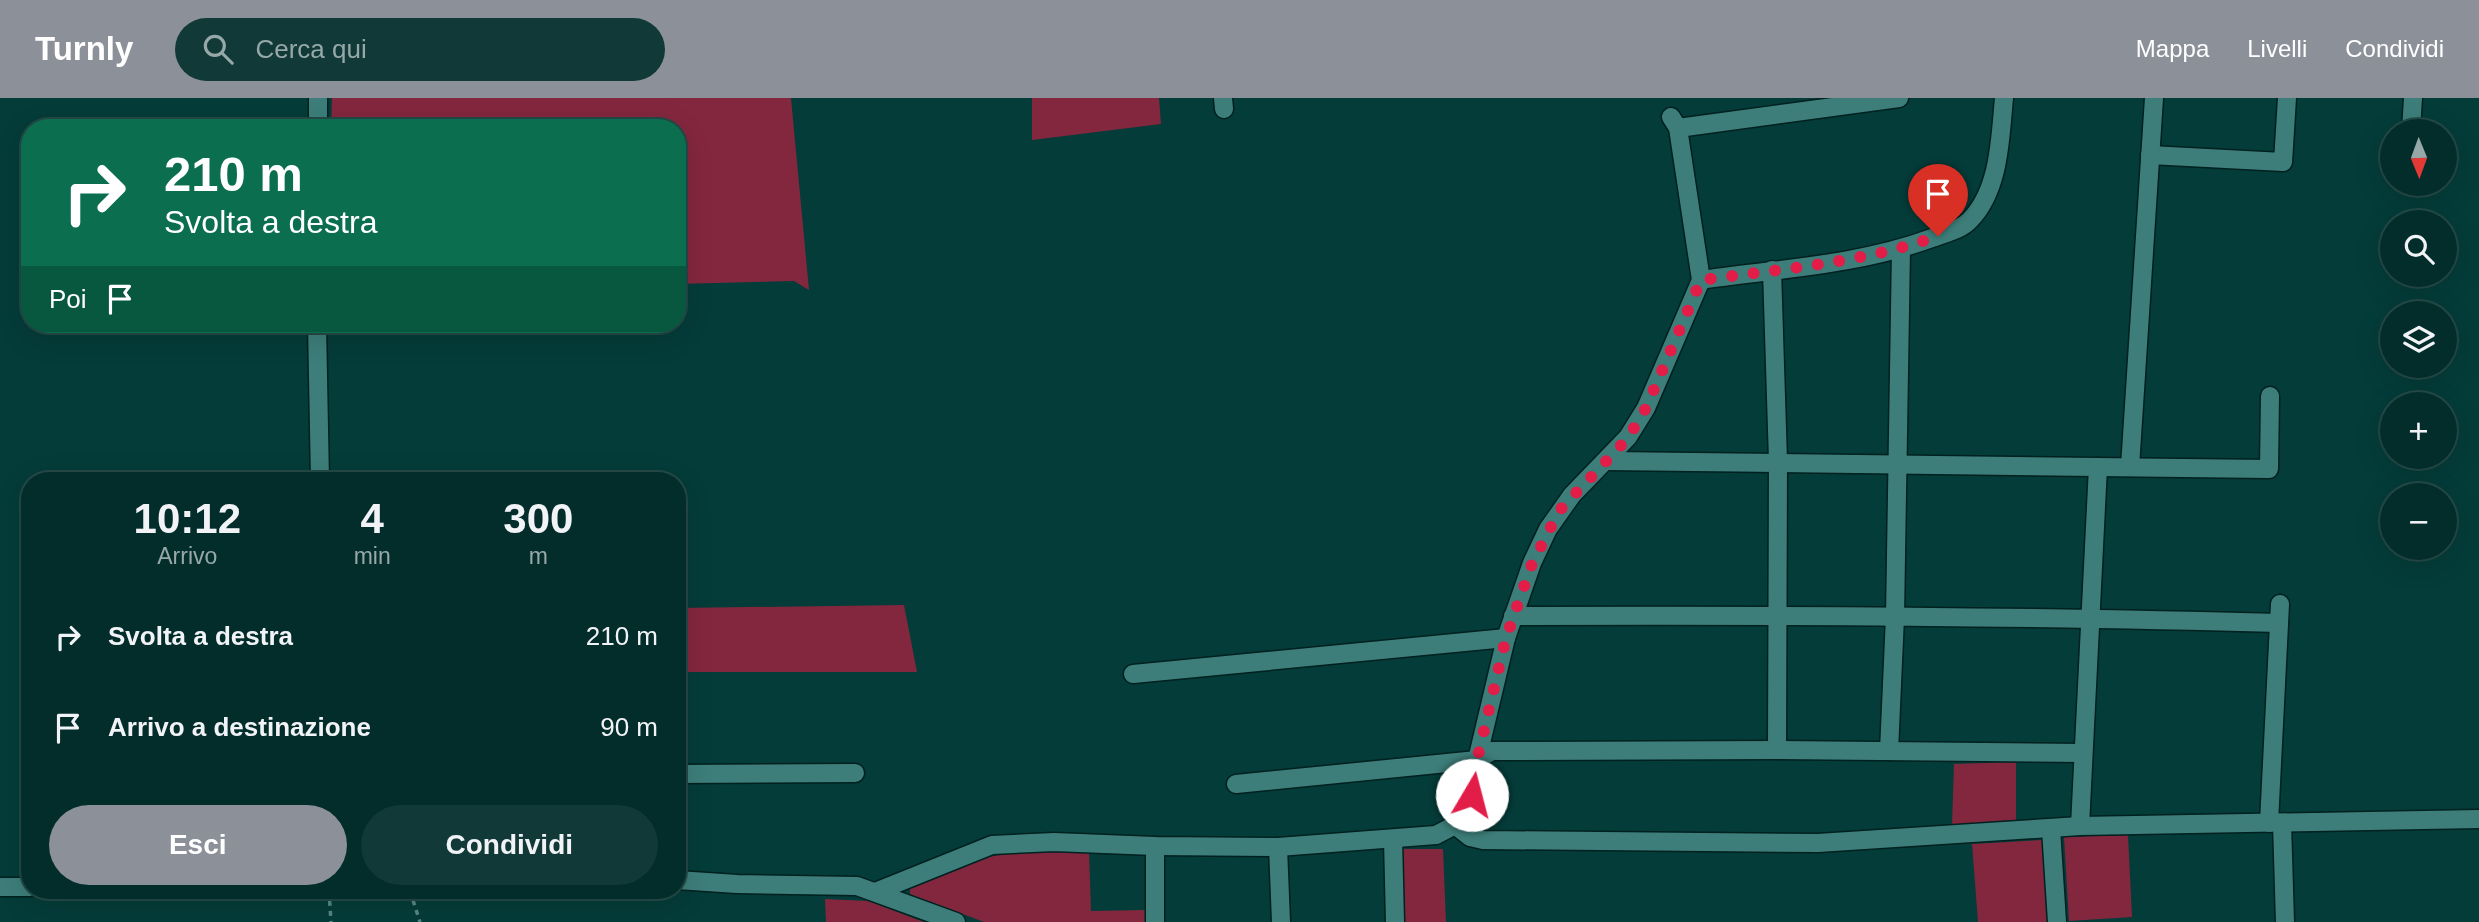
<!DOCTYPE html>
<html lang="it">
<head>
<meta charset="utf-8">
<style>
	body { margin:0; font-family:Helvetica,sans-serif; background:#113937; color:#f1f3f6; height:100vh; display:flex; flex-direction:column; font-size:26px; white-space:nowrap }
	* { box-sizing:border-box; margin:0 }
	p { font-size:23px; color:#97a8a9 }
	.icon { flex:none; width:38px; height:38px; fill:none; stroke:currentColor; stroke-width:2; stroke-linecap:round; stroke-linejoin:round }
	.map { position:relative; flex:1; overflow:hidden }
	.sheet { position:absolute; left:21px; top:374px; width:665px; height:427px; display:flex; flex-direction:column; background:#032d2b; border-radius:28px; box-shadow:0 7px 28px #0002,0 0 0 2px #244947 }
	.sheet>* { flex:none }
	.hud { position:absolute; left:21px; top:21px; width:665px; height:214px; border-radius:28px; box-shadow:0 7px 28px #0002,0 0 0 2px #244947; background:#0b6e4f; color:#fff; overflow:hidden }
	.needle { width:46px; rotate:179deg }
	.tools { position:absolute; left:2380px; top:21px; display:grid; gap:14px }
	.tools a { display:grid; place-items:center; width:77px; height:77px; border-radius:50%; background:#032d2b; box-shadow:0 7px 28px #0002,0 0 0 2px #244947; font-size:35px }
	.pin { position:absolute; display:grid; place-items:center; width:60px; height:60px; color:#fff; margin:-72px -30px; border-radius:50% 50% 50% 0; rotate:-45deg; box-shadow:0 0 7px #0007 }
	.pin .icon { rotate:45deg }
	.me { position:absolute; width:77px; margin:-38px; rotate:8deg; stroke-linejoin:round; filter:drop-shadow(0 0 5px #0008) }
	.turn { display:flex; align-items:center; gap:24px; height:147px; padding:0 28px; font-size:32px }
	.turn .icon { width:91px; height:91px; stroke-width:2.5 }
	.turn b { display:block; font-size:49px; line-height:60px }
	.then { display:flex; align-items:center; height:66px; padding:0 28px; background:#0003; gap:14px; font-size:26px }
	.eta { display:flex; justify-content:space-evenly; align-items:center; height:119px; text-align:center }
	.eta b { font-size:42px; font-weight:800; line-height:49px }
	.primary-button { display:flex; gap:14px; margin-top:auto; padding:14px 28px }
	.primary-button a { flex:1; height:80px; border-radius:42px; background:#8c9099; color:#fff; font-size:28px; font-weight:800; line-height:80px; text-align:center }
	.primary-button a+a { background:#113937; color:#f1f3f6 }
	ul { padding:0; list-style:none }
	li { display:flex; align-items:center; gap:21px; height:91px; padding:0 28px }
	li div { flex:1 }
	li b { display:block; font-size:26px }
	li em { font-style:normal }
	header { display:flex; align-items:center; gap:42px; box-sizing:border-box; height:98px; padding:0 35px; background:#8c9099; color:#fff }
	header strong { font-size:33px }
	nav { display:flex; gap:38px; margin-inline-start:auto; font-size:24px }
	.search { width:490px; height:63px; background:#113937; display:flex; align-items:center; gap:18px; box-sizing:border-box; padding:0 24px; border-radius:38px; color:#97a8a9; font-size:26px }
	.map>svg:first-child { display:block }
	.green { fill:#83273e }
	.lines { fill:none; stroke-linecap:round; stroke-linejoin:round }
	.minor-casing { stroke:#00211f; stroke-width:21 }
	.path { stroke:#588683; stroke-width:3.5; stroke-dasharray:5 5; stroke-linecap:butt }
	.minor { stroke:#3d7e7a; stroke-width:18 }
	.route { stroke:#e11d48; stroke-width:12; stroke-dasharray:0 21.6 }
</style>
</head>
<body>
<header>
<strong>Turnly</strong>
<div class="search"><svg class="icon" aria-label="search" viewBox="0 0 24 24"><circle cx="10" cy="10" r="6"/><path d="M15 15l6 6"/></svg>Cerca qui</div>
<nav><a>Mappa</a><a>Livelli</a><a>Condividi</a></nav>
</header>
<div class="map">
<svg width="2479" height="824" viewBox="0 0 2479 824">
	<rect width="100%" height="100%" fill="#043c39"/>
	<g class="green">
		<path d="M332,0H791L809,192L794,183L677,186V30H331Z"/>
		<path d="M1032,0H1159L1161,26L1032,42Z"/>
		<path d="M904,507L917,574H677V510Z"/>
		<path d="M2016,664V722L1952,727L1954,666Z"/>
		<path d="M2128,737L2132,819L2069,823L2064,739Z"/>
		<path d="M2042,742L2047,824H1978L1972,746Z"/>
		<path d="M1401,751H1443L1446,824H1403Z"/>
		<path d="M1024,753H1089L1091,813L1145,812V824H984L910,796V789L982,760Z"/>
		<path d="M825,801L868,803L924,824H826Z"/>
	</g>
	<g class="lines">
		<defs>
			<g id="minor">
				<path d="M1223,0L1224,11"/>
				<path d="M318,30V0"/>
				<path d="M1678,30L1899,0"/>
				<path d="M2411,33L2413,0"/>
				<path d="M2150,57L2283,64L2287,0"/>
				<path d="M1772,172L1778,363L1777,652"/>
				<path d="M1701,182C1778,171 1859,167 1932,140C1945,135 1961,132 1970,122C2000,91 2000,40 2004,0"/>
				<path d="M317,226L320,383"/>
				<path d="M1607,363L2269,371L2270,298"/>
				<path d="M2130,369L2154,0"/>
				<path d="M1513,518C1768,517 2024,518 2279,525"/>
				<path d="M1133,576L1506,540"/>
				<path d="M1889,653L1895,519L1901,151"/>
				<path d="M677,676L855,675"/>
				<path d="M1236,686L1477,662L1492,653L1777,652L2083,655"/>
				<path d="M2269,725L2280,506"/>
				<path d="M2282,725L2285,824"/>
				<path d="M1455,727L1470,739L1483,742L1818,745L2080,728L2479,721"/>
				<path d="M2080,728L2098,369"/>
				<path d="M2051,731L2057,824"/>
				<path d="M1393,741L1395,824"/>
				<path d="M1155,748V824"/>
				<path d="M1278,749L1281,824"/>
				<path d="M677,782L737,786L857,788L956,824"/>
				<path d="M0,789H30"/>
				<path d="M875,794L992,747L1054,744L1155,748L1278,749L1436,737L1455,727L1472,697L1477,662L1506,540L1532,465L1548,431L1572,397L1628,339L1646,310L1701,182L1678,30L1671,19"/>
			</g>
		</defs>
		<use href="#minor" class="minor-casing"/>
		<g class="path">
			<path d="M329,793L331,824"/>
			<path d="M410,793L420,824"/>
		</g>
		<use href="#minor" class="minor"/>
	</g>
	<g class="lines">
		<path class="route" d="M1472,697L1477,662L1506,540L1532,466L1559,413L1628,340L1646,310L1701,182C1781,171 1862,165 1938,138"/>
	</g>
</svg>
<div class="tools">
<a><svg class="needle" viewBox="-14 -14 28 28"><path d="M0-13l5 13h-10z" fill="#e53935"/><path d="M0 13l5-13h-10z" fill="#97a8a9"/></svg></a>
<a><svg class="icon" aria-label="search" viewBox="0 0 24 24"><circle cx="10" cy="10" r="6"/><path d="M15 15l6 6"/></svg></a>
<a><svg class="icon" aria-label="layers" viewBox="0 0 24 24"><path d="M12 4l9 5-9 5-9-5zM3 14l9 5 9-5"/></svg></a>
<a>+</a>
<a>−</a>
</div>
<div class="pin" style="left:1938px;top:138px;background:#d93025"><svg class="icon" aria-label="arrive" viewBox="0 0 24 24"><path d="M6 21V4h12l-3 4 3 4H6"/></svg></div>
<svg class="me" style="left:1472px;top:697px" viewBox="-20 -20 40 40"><circle r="19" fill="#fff"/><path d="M0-13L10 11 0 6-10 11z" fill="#e11d48"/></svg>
<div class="hud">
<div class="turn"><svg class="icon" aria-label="right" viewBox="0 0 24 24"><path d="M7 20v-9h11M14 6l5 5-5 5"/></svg><div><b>210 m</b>Svolta a destra</div></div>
<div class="then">Poi<svg class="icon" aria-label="arrive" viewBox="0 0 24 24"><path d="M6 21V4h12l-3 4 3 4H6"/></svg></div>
</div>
<section class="sheet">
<div class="eta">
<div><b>10:12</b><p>Arrivo</p></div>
<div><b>4</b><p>min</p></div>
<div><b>300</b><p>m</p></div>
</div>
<ul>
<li><svg class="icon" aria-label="right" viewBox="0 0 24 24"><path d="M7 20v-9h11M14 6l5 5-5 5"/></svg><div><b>Svolta a destra</b></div><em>210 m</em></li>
<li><svg class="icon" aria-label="arrive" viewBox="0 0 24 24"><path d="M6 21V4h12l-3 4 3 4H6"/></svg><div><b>Arrivo a destinazione</b></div><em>90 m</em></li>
</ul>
<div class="primary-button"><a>Esci</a><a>Condividi</a></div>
</section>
</div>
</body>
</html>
